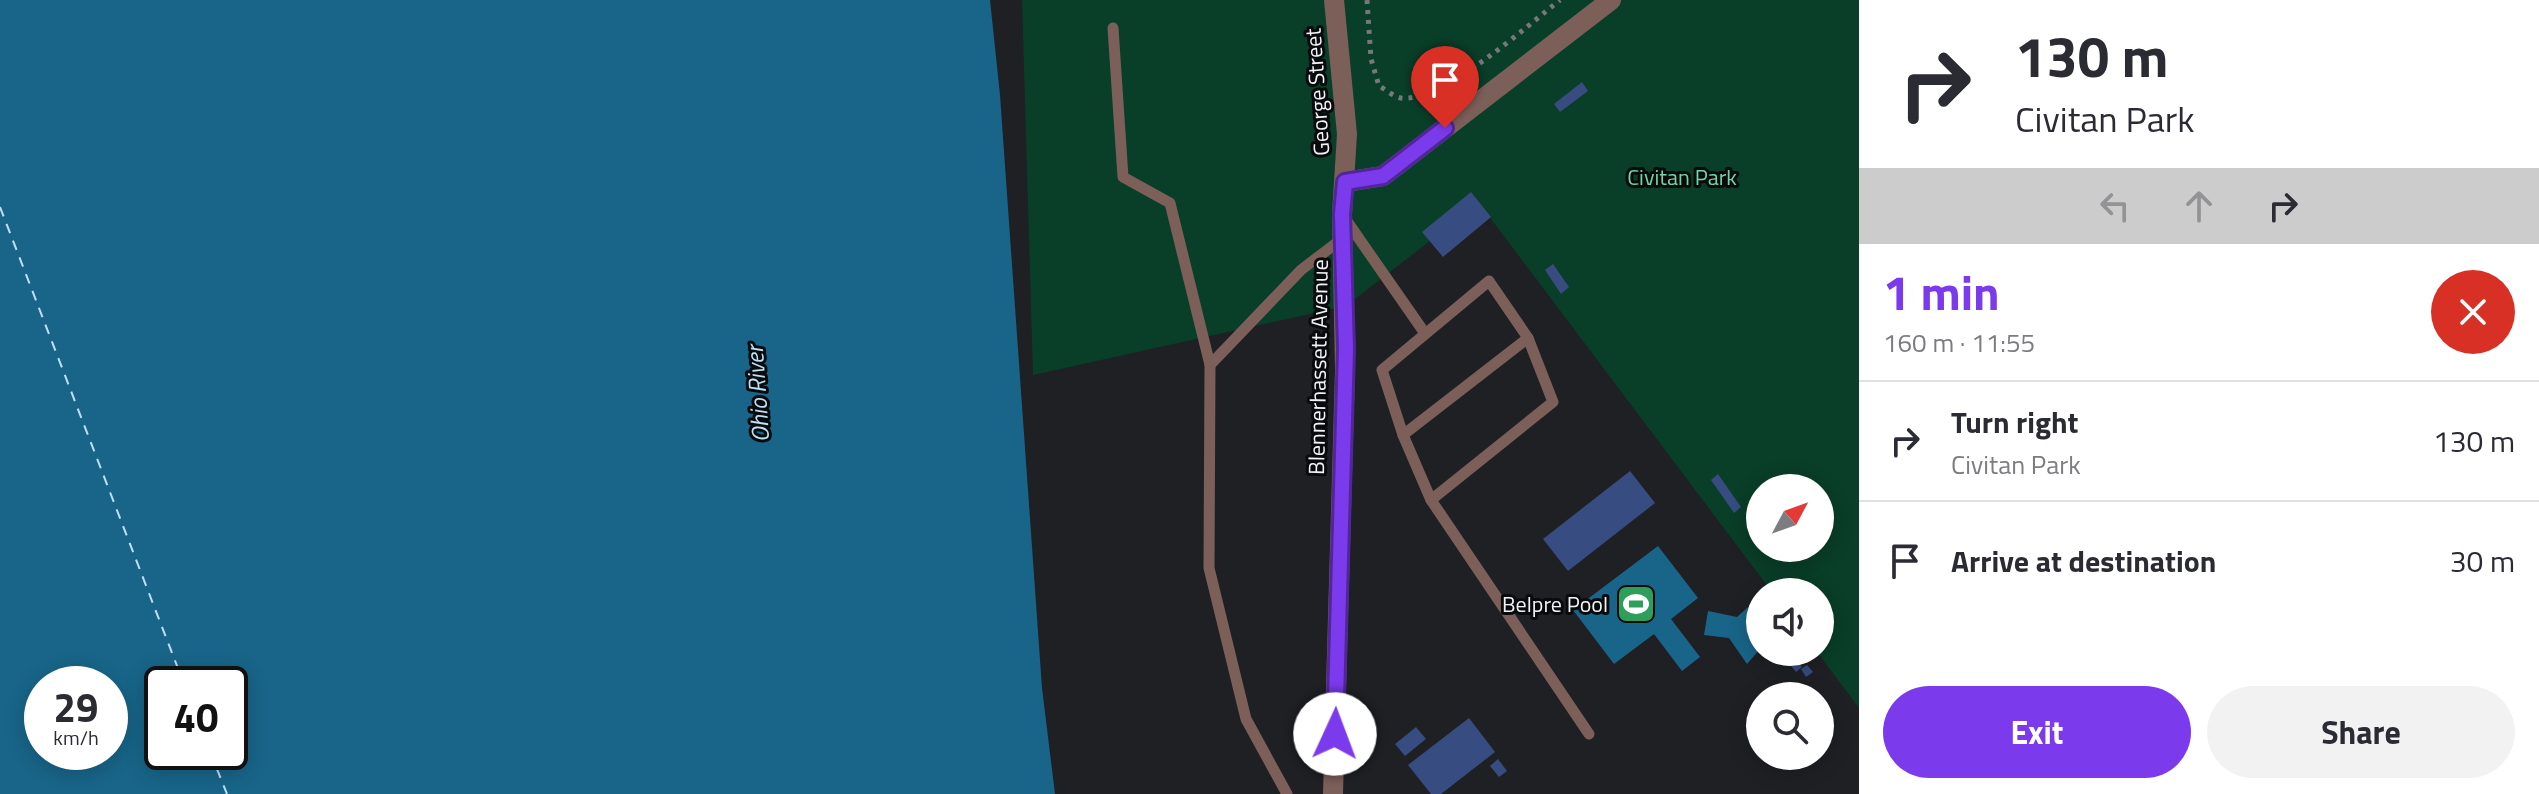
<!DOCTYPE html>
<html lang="en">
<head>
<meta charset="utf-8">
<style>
	body { margin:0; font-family:"Titillium Web",sans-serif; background:#f2f2f3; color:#2b2b33; height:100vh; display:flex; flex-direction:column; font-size:30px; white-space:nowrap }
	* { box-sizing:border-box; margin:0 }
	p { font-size:26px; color:#7c7c81 }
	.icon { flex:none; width:44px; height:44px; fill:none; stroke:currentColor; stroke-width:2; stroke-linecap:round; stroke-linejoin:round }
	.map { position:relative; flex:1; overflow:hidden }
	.panel { display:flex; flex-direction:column; background:#fff; width:680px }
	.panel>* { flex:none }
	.hud { background:#fff; color:#2b2b33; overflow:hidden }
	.needle { width:52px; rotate:49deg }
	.tools { position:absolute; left:1746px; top:474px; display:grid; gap:16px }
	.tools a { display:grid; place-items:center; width:88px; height:88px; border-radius:50%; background:#fff; box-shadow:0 4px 20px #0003; font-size:40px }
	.speed { position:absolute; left:24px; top:666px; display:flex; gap:16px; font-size:40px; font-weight:700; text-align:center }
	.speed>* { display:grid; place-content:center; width:104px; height:104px; border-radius:50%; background:#fff; box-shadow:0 4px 20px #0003; line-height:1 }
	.speed small { font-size:20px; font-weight:400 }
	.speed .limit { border:4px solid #111; border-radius:12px; background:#fff; color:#111 }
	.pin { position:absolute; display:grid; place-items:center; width:68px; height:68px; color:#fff; margin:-82px -34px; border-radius:50% 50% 50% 0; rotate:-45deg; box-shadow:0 0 8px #0007 }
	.pin .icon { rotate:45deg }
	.me { position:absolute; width:88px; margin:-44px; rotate:2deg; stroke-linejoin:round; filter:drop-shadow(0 0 6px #0008) }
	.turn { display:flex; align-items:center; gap:28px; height:168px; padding:0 24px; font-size:36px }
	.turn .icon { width:104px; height:104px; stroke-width:2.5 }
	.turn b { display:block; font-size:56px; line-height:68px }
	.lanes { display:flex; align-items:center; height:76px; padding:0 24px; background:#0003; justify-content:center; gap:40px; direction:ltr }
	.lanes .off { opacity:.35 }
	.round { display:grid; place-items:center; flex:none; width:84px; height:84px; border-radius:42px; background:#f2f2f3 }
	.head { display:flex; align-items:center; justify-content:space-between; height:136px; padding:0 24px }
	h1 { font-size:48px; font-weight:700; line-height:60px; color:#7c3aed }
	.primary-button { display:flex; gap:16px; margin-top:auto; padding:16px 24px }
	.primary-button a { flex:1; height:92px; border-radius:48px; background:#7c3aed; color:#fff; font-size:32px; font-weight:700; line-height:92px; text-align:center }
	.primary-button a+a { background:#f2f2f3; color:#2b2b33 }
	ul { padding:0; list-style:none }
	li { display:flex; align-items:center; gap:24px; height:120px; padding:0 24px; border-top:2px solid #e1e1e2 }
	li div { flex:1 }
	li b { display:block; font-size:30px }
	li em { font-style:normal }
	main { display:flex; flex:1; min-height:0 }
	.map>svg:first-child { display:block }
	.green { fill:#093e28; fill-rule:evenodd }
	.water { fill:#186589; fill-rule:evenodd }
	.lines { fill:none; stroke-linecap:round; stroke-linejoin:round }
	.ferry { stroke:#bce0f6; stroke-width:2; stroke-dasharray:10 8; stroke-linecap:butt }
	.building { fill:#374c80 }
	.path { stroke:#77787c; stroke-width:5; stroke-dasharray:4 6; stroke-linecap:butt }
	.service { stroke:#7d5f59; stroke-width:11 }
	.minor { stroke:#7d5f59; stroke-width:20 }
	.tertiary { stroke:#7d5f59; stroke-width:20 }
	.route-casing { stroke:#51269a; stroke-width:20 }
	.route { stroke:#7c3aed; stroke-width:14 }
	.labels { text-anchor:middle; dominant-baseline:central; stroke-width:6; stroke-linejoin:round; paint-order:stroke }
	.street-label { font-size:22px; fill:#f2f3f6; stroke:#090a0c }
	.park-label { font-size:22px; fill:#70d6a4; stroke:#090a0c }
	.poi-label { font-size:22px; fill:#f2f3f6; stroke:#090a0c; text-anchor:end }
	.water-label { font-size:24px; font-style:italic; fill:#bce0f6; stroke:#090a0c }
</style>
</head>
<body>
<main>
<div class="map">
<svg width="1859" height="794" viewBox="0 0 1859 794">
	<rect width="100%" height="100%" fill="#1e2024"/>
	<path class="green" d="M1022,0H1859V708L1817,652H1820V592H1772L1479,203L1346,306L1033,375ZM1760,488H1820V548H1760Z"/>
	<g class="water">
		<path d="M0,0H990L1000,95L1042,688L1055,794H0ZM42,684H110V752H42ZM162,684H230V752H162Z"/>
		<path d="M1658,546L1698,598L1671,619L1700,657L1682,671L1654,634L1614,664L1573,610Z"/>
		<path d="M1757,599L1760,649L1747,664L1729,638L1704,635L1708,611L1737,617Z"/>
	</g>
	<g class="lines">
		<g class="ferry">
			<path d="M0,207L184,684"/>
			<path d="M210,752L227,794"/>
		</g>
	</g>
	<g class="building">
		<path d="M1582,82L1588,91L1560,112L1554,104Z"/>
		<path d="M1471,192L1491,217L1443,257L1422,232Z"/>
		<path d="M1553,264L1569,287L1561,294L1545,270Z"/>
		<path d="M1630,471L1655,503L1568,571L1543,539Z"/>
		<path d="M1718,474L1741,507L1734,513L1711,480Z"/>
		<path d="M1793,655L1802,667L1796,672L1786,660Z"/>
		<path d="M1807,665L1813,672L1806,677L1801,669Z"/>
		<path d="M1469,718L1495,752L1441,794H1431L1408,765Z"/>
		<path d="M1416,727L1426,739L1405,756L1395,744Z"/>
		<path d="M1498,759L1507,771L1499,777L1490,766Z"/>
	</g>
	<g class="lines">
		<path class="path" d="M1367,0L1371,59L1379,86C1385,89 1394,97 1401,98C1442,103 1528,25 1560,0"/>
		<g class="service">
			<path d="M1113,28L1123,177L1170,203L1210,365L1209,568L1246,719L1287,794"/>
			<path d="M1344,217L1424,332"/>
			<path d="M1489,281L1528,338L1553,402L1431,500L1403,435L1382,370Z"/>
			<path d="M1210,365L1301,270L1343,238"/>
			<path d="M1403,435L1528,338"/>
			<path d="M1431,500L1589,734"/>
		</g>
		<path class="minor" d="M1345,182L1383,176L1611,0"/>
		<path class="tertiary" d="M1333,794L1345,370L1342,214L1347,134L1334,0"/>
	</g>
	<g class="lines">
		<defs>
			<path id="route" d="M1335,734L1346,349L1342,214L1345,182L1383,176L1445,128"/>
		</defs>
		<use href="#route" class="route-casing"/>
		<use href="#route" class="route"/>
	</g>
	<defs>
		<symbol id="stadium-square" viewBox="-11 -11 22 22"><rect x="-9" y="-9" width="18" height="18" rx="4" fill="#2e9e5b" stroke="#090a0c"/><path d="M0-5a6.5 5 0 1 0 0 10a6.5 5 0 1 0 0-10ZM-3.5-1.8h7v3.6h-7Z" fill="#fff"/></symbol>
	</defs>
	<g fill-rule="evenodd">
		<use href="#stadium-square" x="1614" y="582" width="44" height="44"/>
	</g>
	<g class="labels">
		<g class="street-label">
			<text transform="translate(1317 92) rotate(-94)">George Street</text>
			<text transform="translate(1318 367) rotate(-89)">Blennerhassett Avenue</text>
		</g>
		<g class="park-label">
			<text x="1682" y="177">Civitan Park</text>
		</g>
		<g class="poi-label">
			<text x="1608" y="604">Belpre Pool</text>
		</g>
		<g class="water-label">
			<text transform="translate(757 394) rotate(-94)">Ohio River</text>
		</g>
	</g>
</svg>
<div class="tools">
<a><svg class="needle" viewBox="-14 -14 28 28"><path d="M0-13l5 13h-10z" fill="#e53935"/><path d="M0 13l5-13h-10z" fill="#7c7c81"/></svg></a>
<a><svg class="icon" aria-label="sound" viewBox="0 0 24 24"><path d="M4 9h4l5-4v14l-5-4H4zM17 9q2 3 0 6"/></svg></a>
<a><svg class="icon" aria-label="search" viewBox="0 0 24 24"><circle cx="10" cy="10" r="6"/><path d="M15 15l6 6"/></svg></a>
</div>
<div class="speed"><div>29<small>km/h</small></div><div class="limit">40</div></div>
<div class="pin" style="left:1445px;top:128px;background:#d93025"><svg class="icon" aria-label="arrive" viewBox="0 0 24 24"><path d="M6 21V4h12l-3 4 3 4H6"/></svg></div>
<svg class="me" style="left:1335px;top:734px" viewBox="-20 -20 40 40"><circle r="19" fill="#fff"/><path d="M0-13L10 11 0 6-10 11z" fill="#7c3aed"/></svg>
</div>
<section class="panel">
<div class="hud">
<div class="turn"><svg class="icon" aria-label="right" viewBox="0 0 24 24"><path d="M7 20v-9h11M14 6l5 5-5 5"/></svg><div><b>130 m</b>Civitan Park</div></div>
<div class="lanes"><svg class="icon off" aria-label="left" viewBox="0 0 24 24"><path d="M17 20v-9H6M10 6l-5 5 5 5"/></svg><svg class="icon off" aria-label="ahead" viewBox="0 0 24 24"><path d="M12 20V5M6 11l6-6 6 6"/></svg><svg class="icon" aria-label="right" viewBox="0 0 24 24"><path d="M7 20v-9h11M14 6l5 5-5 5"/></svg></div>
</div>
<div class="head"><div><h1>1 min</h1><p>160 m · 11:55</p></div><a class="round" style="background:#d93025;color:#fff"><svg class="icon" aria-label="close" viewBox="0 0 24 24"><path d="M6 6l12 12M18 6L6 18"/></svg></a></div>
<ul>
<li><svg class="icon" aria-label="right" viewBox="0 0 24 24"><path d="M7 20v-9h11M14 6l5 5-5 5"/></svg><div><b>Turn right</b><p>Civitan Park</p></div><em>130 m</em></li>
<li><svg class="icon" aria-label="arrive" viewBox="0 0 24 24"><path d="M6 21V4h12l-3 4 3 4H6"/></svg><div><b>Arrive at destination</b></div><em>30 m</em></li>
</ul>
<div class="primary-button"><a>Exit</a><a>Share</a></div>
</section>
</main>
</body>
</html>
